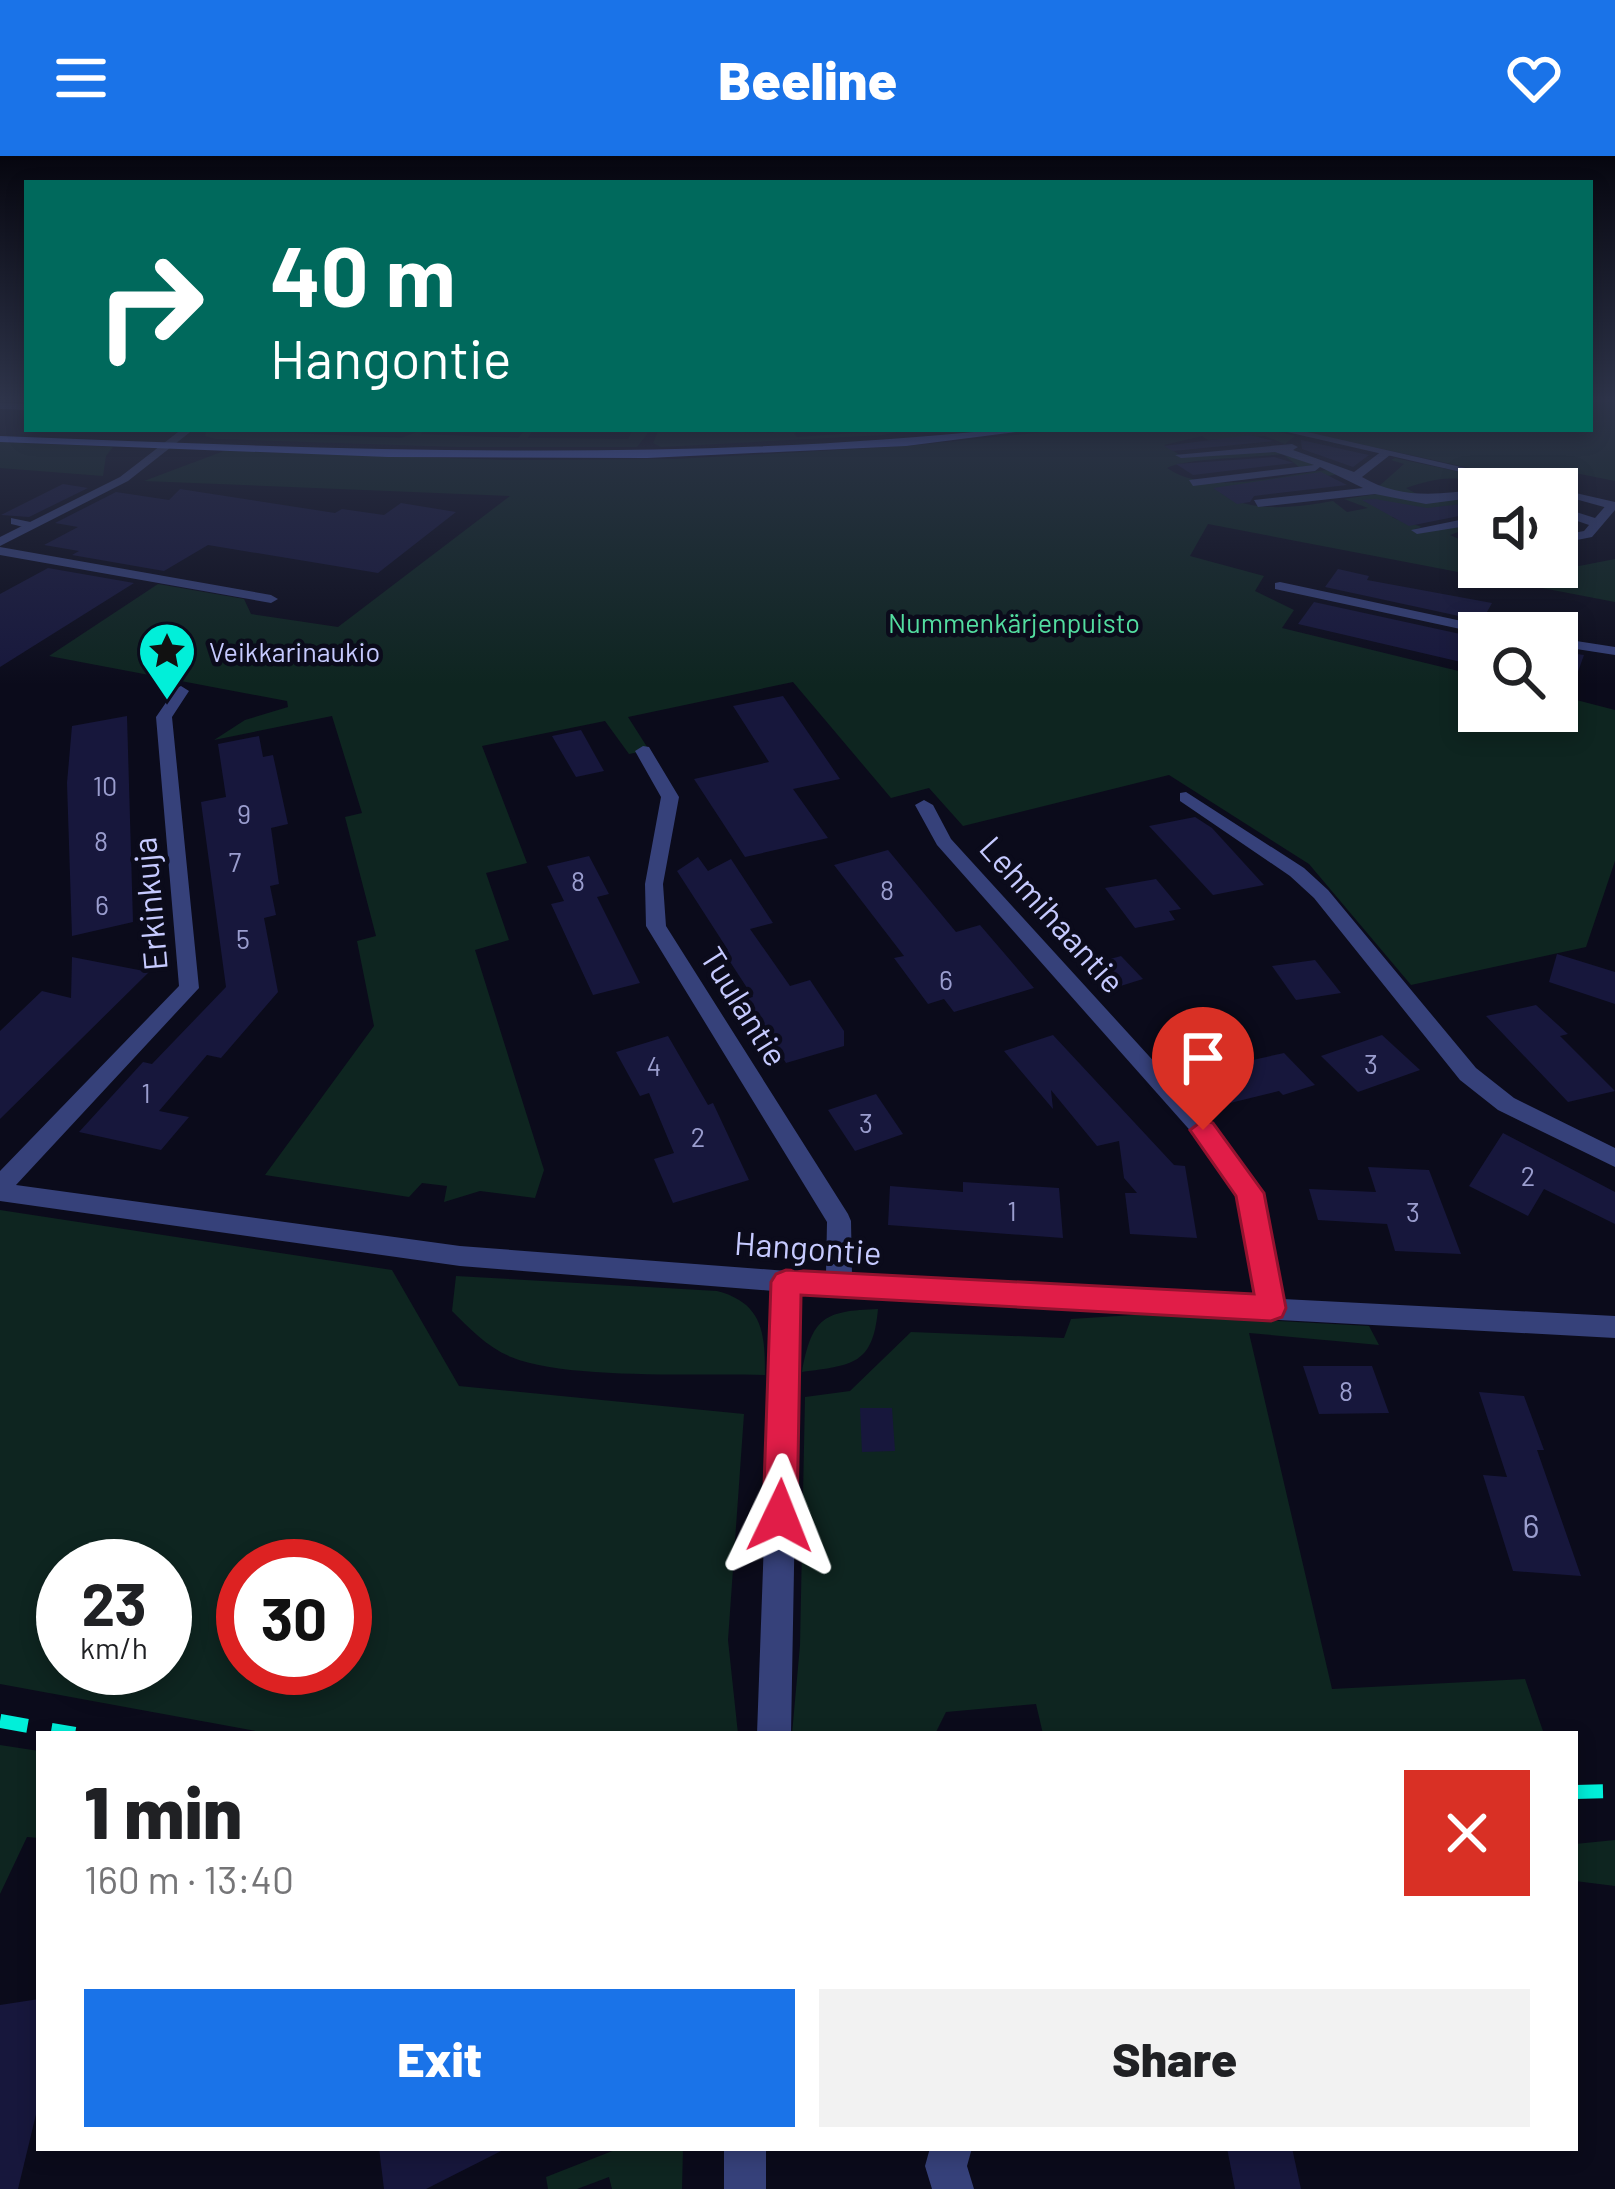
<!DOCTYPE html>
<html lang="en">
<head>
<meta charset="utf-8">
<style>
	body { margin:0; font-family:Barlow,sans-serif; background:#f2f2f2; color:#202124; height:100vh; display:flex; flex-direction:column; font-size:45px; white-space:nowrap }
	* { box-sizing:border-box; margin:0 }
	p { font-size:39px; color:#757577 }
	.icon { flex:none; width:66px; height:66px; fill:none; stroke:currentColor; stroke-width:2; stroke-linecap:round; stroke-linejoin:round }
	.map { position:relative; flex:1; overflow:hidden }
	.details { position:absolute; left:36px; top:1575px; width:1542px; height:420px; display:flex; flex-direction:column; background:#fff; border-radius:0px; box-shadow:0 6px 18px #0003 }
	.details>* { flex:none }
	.banner { position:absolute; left:24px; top:24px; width:1569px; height:252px; border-radius:0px; box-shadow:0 6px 18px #0003; background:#00695c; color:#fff; overflow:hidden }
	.tools { position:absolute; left:1458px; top:312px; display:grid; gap:24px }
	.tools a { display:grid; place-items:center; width:120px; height:120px; border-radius:0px; background:#fff; box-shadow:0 6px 18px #0003; font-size:60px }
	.speed { position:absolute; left:36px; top:1383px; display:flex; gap:24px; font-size:60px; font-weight:700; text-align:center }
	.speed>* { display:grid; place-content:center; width:156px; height:156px; border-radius:50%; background:#fff; box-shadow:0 6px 18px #0003; line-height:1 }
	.speed small { font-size:30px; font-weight:400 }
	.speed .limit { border:18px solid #d22; background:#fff; color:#111 }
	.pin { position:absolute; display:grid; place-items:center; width:102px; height:102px; color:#fff; margin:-123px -51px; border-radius:50% 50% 50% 0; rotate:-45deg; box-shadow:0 0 12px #0007 }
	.pin .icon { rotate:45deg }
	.me { position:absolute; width:132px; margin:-66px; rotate:2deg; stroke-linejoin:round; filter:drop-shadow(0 0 9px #0008) }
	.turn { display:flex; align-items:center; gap:42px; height:252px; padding:0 48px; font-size:54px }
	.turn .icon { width:156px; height:156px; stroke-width:2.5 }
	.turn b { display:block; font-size:84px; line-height:102px }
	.round { display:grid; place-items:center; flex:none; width:126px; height:126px; border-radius:0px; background:#f2f2f2 }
	.head { display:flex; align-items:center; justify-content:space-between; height:204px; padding:0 48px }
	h1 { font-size:72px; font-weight:800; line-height:90px }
	.primary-button { display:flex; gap:24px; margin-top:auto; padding:24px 48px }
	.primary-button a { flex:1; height:138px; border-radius:0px; background:#1a73e8; color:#fff; font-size:48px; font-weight:800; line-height:138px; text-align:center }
	.primary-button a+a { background:#f2f2f2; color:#202124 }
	header { display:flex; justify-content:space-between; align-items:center; height:156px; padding:0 48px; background:#1a73e8; color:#fff; font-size:54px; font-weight:800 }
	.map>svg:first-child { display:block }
	.green { fill:#0e2520; fill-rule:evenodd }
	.building { fill:#17173c }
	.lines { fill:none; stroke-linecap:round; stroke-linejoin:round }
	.lane { fill:#36417a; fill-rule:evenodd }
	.street { fill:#36417a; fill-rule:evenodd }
	.secondary { fill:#5d78fe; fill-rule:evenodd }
	.rail { stroke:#01efd9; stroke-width:14; stroke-dasharray:28 24; stroke-linecap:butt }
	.route { fill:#e11d48; stroke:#92132f; stroke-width:3 }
	.labels { text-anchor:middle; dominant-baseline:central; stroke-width:9; stroke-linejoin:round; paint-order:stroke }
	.far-park-label { font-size:27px; fill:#53dda0; stroke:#0b0b1b }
	.far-poi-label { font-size:27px; fill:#c6caff; stroke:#0b0b1b; text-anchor:start }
	.number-label { font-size:27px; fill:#9a9dce }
	.street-label { font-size:33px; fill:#c6caff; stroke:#0b0b1b }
	.near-number-label { font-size:33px; fill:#9a9dce }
</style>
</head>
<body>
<header><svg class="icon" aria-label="menu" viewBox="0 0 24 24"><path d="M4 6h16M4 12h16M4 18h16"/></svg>Beeline<svg class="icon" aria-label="heart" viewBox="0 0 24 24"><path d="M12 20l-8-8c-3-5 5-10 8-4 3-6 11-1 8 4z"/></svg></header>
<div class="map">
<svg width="1615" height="2033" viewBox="0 0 1615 2033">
	<rect width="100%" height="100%" fill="#0b0b1b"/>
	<g class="green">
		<path d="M1590,244H1615V325L1575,317L1553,330L1291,273H1590Z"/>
		<path d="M207,273L401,282L425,273L421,278L518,282L526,273H533L528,282L628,283L633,273H651L637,291H459L216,283L205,280Z"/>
		<path d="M659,273L774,277L777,273H804L794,277L797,281L911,273L883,279L661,291L653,287Z"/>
		<path d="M1075,273H1267L1295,280L1285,288L1265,280L1208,284L1202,280L1164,289L1183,301L1276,294L1314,309L1299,311L1283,298C1253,302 1184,302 1167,312C1208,340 1278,320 1327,314L1340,318L1221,337C1250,358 1299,351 1333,345L1347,356L1368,352L1344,343L1377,338H1479V342L1461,345L1464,348L1392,361C1403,367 1412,367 1422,371L1415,373L1420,376L1479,366V377L1469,372L1450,379L1479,392V411H1557V403L1579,410L1615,403V446L1208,368L1190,400L1264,420L1255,435L1294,454L1282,472L1479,520V555H1557V539L1615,554V705L1586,791L1411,829L1309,708L1169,619L963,670L929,632L891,642L793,526L628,561L649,594L629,598L605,565L482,590L527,707L486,717L509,784L475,794L544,1014L535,1042L480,1035L444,1046L447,1030L422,1027L409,1041L265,1019L374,870L357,785L376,780L345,661L362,657L332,560L214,584L245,564L288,551L287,545L49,500L158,428L244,443L251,458L338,471L510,340L144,325L224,295L514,304L676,303L907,290Z"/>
		<path d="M0,286L113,291L106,300L103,320L0,312Z"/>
		<path d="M1395,302L1492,323L1493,324L1488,331C1457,316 1430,324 1406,332L1424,342L1378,331L1404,308L1391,304Z"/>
		<path d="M0,1054L392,1114L459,1230L744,1258L728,1484L738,1578H272L0,1528ZM63,1410H165V1512H63ZM243,1410H345V1512H243Z"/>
		<path d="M456,1120L717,1135C763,1147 765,1177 765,1219C701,1217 566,1224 511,1201C487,1191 469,1172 452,1155Z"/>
		<path d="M878,1153C873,1209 853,1209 802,1216C812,1161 824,1155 878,1153Z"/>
		<path d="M1149,1158L1369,1170L1379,1189L1249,1177L1332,1533L1525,1523L1544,1578H1043L1036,1548L946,1556L935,1578H792L800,1489L805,1241L850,1235L911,1176L1064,1182L1071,1163Z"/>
		<path d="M0,1589L39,1595V1682L27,1681L0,1738Z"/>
		<path d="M1615,1684V1730L1575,1725V1688Z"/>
		<path d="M620,1992H683L682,2033H612L609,2021L577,2033H548L546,2021Z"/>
	</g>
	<g class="building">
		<path d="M1250,279L1274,285L1173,295L1164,290Z"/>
		<path d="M1301,284L1364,298L1369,299L1353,311L1302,293Z"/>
		<path d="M1274,301L1294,307L1193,319L1176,308Z"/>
		<path d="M1321,316L1347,329L1254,340L1250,346L1237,348L1213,332Z"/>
		<path d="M63,328L88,332L29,361L1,359Z"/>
		<path d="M180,333L335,357L342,353L384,359L401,347L456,356L378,417L208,389L164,415L72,399L79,395L44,389L78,371L55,367L116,336L169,344Z"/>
		<path d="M1375,343L1427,352L1479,346V356L1409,370L1362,344Z"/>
		<path d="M48,412L134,427L0,511V438Z"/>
		<path d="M1338,413L1369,420L1367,424L1492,447L1482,465L1325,431Z"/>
		<path d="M1314,446L1474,481L1461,506L1298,468Z"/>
		<path d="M1557,495L1584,499L1561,563L1557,562Z"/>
		<path d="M783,540L840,623L793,633L828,682L745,701L694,623L769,606L733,550Z"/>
		<path d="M127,560L133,766L72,780L67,627L72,570Z"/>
		<path d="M581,574L604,615L576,621L552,580Z"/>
		<path d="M259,580L263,601L273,599L288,668L271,672L279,728L270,730L276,759L264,762L278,836L221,902L207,899L159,955L189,961L161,994L79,976L143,906L152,908L226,831L201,646L226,641L218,588Z"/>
		<path d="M1195,661L1212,672L1264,729L1213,739L1149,670Z"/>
		<path d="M888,694L956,776L980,769L1034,832L954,856L944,843L928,848L894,802L904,800L834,709Z"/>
		<path d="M589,700L609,738L597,741L640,827L593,839L551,748L564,745L547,710Z"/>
		<path d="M698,701L708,715L731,703L773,767L750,773L790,830L810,824L844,875V890L786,907L747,842L753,841L723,795L728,794L677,715Z"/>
		<path d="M1156,723L1181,753L1169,755L1175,764L1135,772L1105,732Z"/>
		<path d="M1557,798L1615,816V848L1549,826Z"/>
		<path d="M1121,800L1143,823L1111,833L1089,809Z"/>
		<path d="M72,801L149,816L0,963V875L42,835L71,842Z"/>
		<path d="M1315,804L1341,837L1296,844L1272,810Z"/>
		<path d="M1536,849L1568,878L1560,880L1615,935L1568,946L1486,860Z"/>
		<path d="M1053,879L1174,1009L1185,1010L1197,1082L1130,1078L1125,1037H1137L1124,1022L1119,985L1097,990L1051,934L1053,953L1004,895Z"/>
		<path d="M1382,879L1420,914L1358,936L1321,900Z"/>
		<path d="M668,880L708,949L713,947L749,1024L673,1047L654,1003L674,997L649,937L640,940L616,896Z"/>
		<path d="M1284,897L1315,929L1283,939L1279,935L1226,948L1198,916Z"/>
		<path d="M876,938L903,978L855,995L828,954Z"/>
		<path d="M1503,977L1615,1036V1068L1544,1033L1528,1060L1469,1030Z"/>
		<path d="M1368,1011L1429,1014L1461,1098L1395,1095L1387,1068L1318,1064L1309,1033L1376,1036Z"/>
		<path d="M963,1026L1059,1032L1063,1082L888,1069L890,1030L963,1036Z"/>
		<path d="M1303,1210H1372L1389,1257L1319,1258Z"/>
		<path d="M1479,1236L1524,1240L1544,1294H1537L1581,1420L1513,1415L1483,1319L1507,1321Z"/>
		<path d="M860,1252H892L895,1295L862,1296Z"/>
		<path d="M39,1843V1946L18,2033H0V1849Z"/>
		<path d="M379,1992H507L426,2033H384Z"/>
		<path d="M1227,1992H1292L1301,2033H1235Z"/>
	</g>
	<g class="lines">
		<g class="lane">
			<path d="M0,247L27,248V254L0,253Z"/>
			<path d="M1292,288L1298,291L1293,294L1354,316L1382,295H1390V299L1362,321C1399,343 1438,339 1479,333V341L1426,348L1375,338L1258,351L1254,344L1363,332L1320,311L1315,315L1193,330L1189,324L1314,309L1275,296L1181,302L1175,299Z"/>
			<path d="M1609,346H1615V354L1592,381L1557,388V380L1584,375L1589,369L1557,358V350L1595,362Z"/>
			<path d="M1479,360V368L1417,378L1411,374Z"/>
			<path d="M11,362L40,368C33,375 20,370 11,368Z"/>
		</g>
		<g class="street">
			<path d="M182,273H194L128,325L0,390V381L120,321Z"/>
			<path d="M1274,273H1294L1615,346V354L1557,338V333H1535Z"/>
			<path d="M0,391L271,439L278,443L271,447L0,399Z"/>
			<path d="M1280,426L1499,473L1506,477H1479L1275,433V427Z"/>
			<path d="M1557,482L1615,491V499L1557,490Z"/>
			<path d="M181,530L189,535L172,561L199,832L16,1029L460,1090L826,1118L827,1066L646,770L645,728L661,641L635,595L643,590L649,591L679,641L663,728L666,770L848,1058L851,1065L852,1120L1257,1142L1238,1039L1195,980L937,689L915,649L924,644L933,649L951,683L1211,968L1259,1030L1283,1143L1615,1160V1182L799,1138L791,1578H757L773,1135L460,1110L0,1045V1015L179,830L156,561L176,532Z"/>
			<path d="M1186,636L1304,712L1328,734L1476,912L1514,942L1615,992V1011L1498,954L1460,924L1314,742L1290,720L1180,645V637Z"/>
			<rect x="724" y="1992" width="42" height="41"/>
			<path d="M930,1992H972L967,2010L974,2033H932L925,2010Z"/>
		</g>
		<path class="secondary" d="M1004,273H1040L906,290L647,302L388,301L0,286V280C335,293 670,308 1004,273Z"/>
		<g class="rail">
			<path d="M0,1565L75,1578"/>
			<path d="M1575,1636L1615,1635"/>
		</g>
	</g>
	<linearGradient id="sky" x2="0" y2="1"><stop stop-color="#06060f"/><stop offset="0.46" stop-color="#2e344a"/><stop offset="1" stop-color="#2e344a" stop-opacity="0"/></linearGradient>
	<rect width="1615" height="529" fill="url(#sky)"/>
	<path class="route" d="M1203,964L1213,967L1264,1037L1286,1152L1282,1161L1271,1165L801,1139L797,1360L792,1372L780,1377L768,1372L763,1360L771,1126L776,1118L786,1114L1254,1138L1236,1040L1190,974Z"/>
	<defs>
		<symbol id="sight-pin" viewBox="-11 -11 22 30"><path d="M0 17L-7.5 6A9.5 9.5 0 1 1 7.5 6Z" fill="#01efd9" stroke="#0b0b1b"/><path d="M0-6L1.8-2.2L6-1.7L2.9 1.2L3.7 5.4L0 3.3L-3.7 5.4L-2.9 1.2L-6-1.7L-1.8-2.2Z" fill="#111"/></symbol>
	</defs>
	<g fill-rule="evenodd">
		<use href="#sight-pin" x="134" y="462" width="66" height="90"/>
	</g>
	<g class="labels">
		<g class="far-park-label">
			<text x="1014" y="466">Nummenkärjenpuisto</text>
		</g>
		<g class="far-poi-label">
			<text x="209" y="495">Veikkarinaukio</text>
		</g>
		<g class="number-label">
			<text x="105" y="629">10</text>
			<text x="244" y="657">9</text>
			<text x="101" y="684">8</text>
			<text x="235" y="705">7</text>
			<text x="578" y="724">8</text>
			<text x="887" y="733">8</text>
			<text x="102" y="748">6</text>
			<text x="243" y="782">5</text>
			<text x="946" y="823">6</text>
			<text x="1371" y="907">3</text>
			<text x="654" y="909">4</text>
			<text x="146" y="936">1</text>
			<text x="866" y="966">3</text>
			<text x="698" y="980">2</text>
			<text x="1528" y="1019">2</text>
			<text x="1012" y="1054">1</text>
			<text x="1413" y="1055">3</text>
			<text x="1346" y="1234">8</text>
		</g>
		<g class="street-label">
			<text transform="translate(149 748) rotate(-95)">Erkinkuja</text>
			<text transform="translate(1053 758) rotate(48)">Lehmihaantie</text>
			<text transform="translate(745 850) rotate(58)">Tuulantie</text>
			<text transform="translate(808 1091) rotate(4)">Hangontie</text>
		</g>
		<g class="near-number-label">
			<text x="1531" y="1369">6</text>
		</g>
	</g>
</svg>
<div class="tools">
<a><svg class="icon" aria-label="sound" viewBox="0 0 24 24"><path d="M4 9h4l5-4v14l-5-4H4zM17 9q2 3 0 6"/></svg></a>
<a><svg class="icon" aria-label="search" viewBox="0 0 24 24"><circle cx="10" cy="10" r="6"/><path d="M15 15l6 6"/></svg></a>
</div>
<div class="speed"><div>23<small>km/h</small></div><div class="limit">30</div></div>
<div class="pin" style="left:1203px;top:974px;background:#d93025"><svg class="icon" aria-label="arrive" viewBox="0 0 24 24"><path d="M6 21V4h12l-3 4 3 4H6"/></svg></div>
<svg class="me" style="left:780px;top:1360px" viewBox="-20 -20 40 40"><path d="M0-17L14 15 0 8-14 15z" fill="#e11d48" stroke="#fff" stroke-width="4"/></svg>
<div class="banner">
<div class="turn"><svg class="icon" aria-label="right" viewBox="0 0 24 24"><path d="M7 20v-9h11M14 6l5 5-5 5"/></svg><div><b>40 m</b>Hangontie</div></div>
</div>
<section class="details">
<div class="head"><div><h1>1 min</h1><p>160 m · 13:40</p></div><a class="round" style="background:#d93025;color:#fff"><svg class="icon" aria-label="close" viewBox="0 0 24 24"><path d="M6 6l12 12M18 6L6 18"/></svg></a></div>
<div class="primary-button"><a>Exit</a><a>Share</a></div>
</section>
</div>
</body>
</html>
